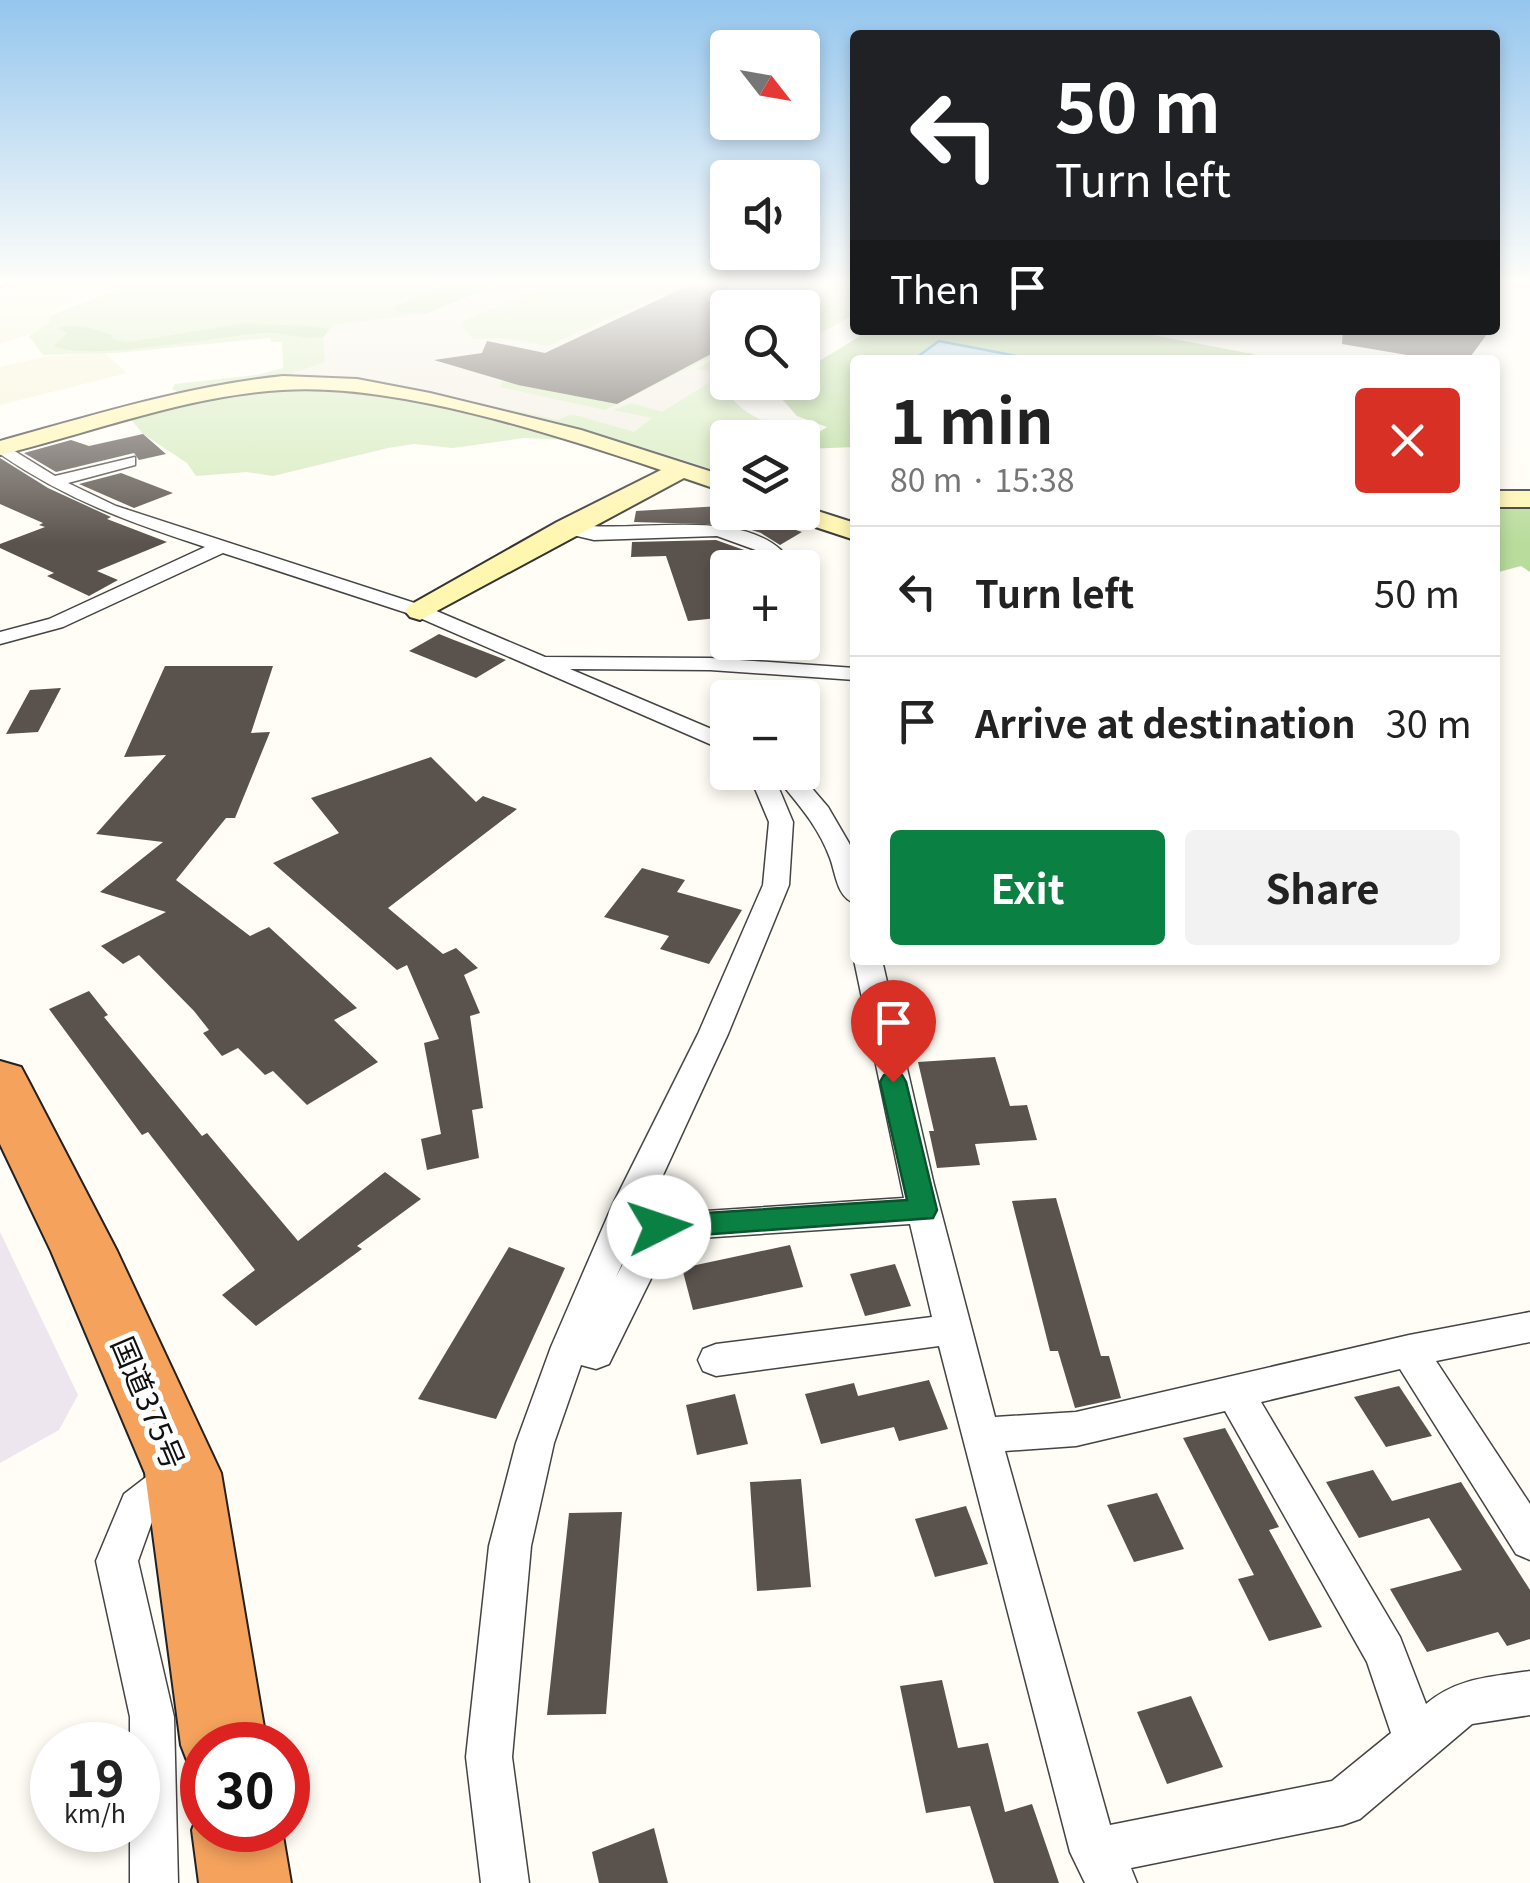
<!DOCTYPE html>
<html lang="en">
<head>
<meta charset="utf-8">
<style>
	body { margin:0; font-family:Georgia,"Noto Sans JP",serif; background:#f2f2f2; color:#222; height:100vh; display:flex; flex-direction:column; font-size:38px; white-space:nowrap }
	* { box-sizing:border-box; margin:0 }
	p { font-size:32px; color:#767676 }
	.icon { flex:none; width:55px; height:55px; fill:none; stroke:currentColor; stroke-width:2; stroke-linecap:round; stroke-linejoin:round }
	.map { position:relative; flex:1; overflow:hidden }
	.details { position:absolute; left:850px; top:355px; width:650px; height:610px; display:flex; flex-direction:column; background:#fff; border-radius:10px; box-shadow:0 5px 15px #0003 }
	.details>* { flex:none }
	.banner { position:absolute; left:850px; top:30px; width:650px; height:305px; border-radius:10px; box-shadow:0 5px 15px #0003; background:#202124; color:#fff; overflow:hidden }
	.needle { width:65px; rotate:121deg }
	.buttons { position:absolute; left:710px; top:30px; display:grid; gap:20px }
	.buttons a { display:grid; place-items:center; width:110px; height:110px; border-radius:10px; background:#fff; box-shadow:0 5px 15px #0003; font-size:50px }
	.speed { position:absolute; left:30px; top:1722px; display:flex; gap:20px; font-size:50px; font-weight:700; text-align:center }
	.speed>* { display:grid; place-content:center; width:130px; height:130px; border-radius:50%; background:#fff; box-shadow:0 5px 15px #0003; line-height:1 }
	.speed small { font-size:25px; font-weight:400 }
	.speed .limit { border:15px solid #d22; background:#fff; color:#111 }
	.pin { position:absolute; display:grid; place-items:center; width:85px; height:85px; color:#fff; margin:-102px -42px; border-radius:50% 50% 50% 0; rotate:-45deg; box-shadow:0 0 10px #0007 }
	.pin .icon { rotate:45deg }
	.me { position:absolute; width:110px; margin:-55px; rotate:86deg; stroke-linejoin:round; filter:drop-shadow(0 0 8px #0008) }
	.turn { display:flex; align-items:center; gap:35px; height:210px; padding:0 40px; font-size:45px }
	.turn .icon { width:130px; height:130px; stroke-width:2.5 }
	.turn b { display:block; font-size:70px; line-height:85px }
	.then { display:flex; align-items:center; height:95px; padding:0 40px; background:#0003; gap:20px; font-size:38px }
	.round { display:grid; place-items:center; flex:none; width:105px; height:105px; border-radius:10px; background:#f2f2f2 }
	.summary { display:flex; align-items:center; justify-content:space-between; height:170px; padding:0 40px }
	h1 { font-size:60px; font-weight:700; line-height:75px }
	.button { display:flex; gap:20px; margin-top:auto; padding:20px 40px }
	.button a { flex:1; height:115px; border-radius:10px; background:#0b8043; color:#fff; font-size:40px; font-weight:700; line-height:115px; text-align:center }
	.button a+a { background:#f2f2f2; color:#222 }
	ul { padding:0; list-style:none }
	li { display:flex; align-items:center; gap:30px; height:130px; padding:0 40px; border-top:2px solid #e0e0e0 }
	li div { flex:1 }
	li b { display:block; font-size:38px }
	li em { font-style:normal }
	.map>svg:first-child { display:block }
	.industrial { fill:#eee6ef }
	.farmland { fill:#f6f3d4 }
	.green { fill:#d5ebbd }
	.forest { fill:#b9dc9c }
	.pitch { fill:#e6f2cf }
	.plaza { fill:#f1ede2 }
	.water { fill:#b9e0f7; stroke:#3f96cf; stroke-width:2.5 }
	.building { fill:#5a524d }
	.lines { fill:none; stroke-linecap:round; stroke-linejoin:round }
	.street-casing { stroke:#444; stroke-width:3 }
	.secondary-casing { stroke:#333; stroke-width:4 }
	.highway-casing { stroke:#222; stroke-width:4 }
	.street { fill:#fff; fill-rule:evenodd }
	.secondary { fill:#fff6b0; fill-rule:evenodd }
	.highway { fill:#f5a25d; fill-rule:evenodd }
	.route { fill:#0b8043; stroke:#07532c; stroke-width:2.5 }
	.labels { text-anchor:middle; dominant-baseline:central; stroke-width:10; stroke-linejoin:round; paint-order:stroke }
	.near-street-label { font-size:30px; fill:#111; stroke:#fff }
</style>
</head>
<body>
<div class="map">
<svg width="1530" height="1883" viewBox="0 0 1530 1883">
	<rect width="100%" height="100%" fill="#fffdf5"/>
	<path class="industrial" d="M0,1232L78,1395L59,1430L0,1463Z"/>
	<g class="farmland">
		<path d="M25,281H118L108,289H96L51,311L49,322L39,331L0,344V297Z"/>
		<path d="M105,353L127,373L0,405V367L43,357Z"/>
	</g>
	<path class="green" d="M139,281H855V314L803,343L802,308H728V382L738,383L728,392C740,416 779,428 804,436L728,438L727,474L629,443L524,438L453,448L414,444L388,448L273,476L247,472L196,476L187,463L143,434L129,417L189,399L172,389L175,384L257,375L283,368L282,342H271L270,338L116,353L43,355L29,336L49,323L50,316Z"/>
	<g class="forest">
		<path d="M455,281H507L427,313H399L395,307Z"/>
		<path d="M251,322C275,328 302,322 329,329L323,337C302,342 284,331 262,333C219,336 87,362 54,346L67,333L57,328C76,322 94,329 112,335V339L129,342Z"/>
		<path d="M870,330H1126L1253,354L1252,360H1038L939,341L913,360H855V447L803,449V442L827,427L797,416L781,398L789,383L802,382L803,371Z"/>
		<path d="M1530,506V572L1521,566L1495,573V509Z"/>
	</g>
	<path class="pitch" d="M696,281H855V297L767,291L757,295L692,283Z"/>
	<path class="plaza" d="M507,281H561L466,320L461,325L473,339L502,338L548,346L662,294L741,307L634,311L545,353L491,342L486,343L474,372L517,379L502,382L500,387L605,410L727,349V360L716,358L696,369L725,373L662,412L631,403L613,410L652,418L634,432L579,416L569,415L558,420L377,380L293,376L292,373L325,362L323,337L334,325L427,313Z"/>
	<path class="water" d="M939,341L1038,360H913Z"/>
	<g class="building">
		<path d="M698,281L728,284V345L617,404L518,385L434,360L482,353L487,341L545,353Z"/>
		<path d="M1343,330H1490L1468,360H1437L1342,344Z"/>
		<path d="M143,434L166,454L139,460L134,453L56,472L24,453L71,440L89,446Z"/>
		<path d="M0,458L48,488L111,517L107,519L167,542L97,571L118,580L89,596L47,576L54,573L0,548V544L45,527L39,525L43,523L0,504Z"/>
		<path d="M121,473L173,493L134,508L79,484Z"/>
		<path d="M721,506L728,512H740L802,532L780,545L761,533L736,525L634,522L636,511Z"/>
		<path d="M716,540L761,556L741,568H728V617L688,621L666,556L631,557L632,542Z"/>
		<path d="M439,634L454,640L506,660L476,678L409,651Z"/>
		<path d="M165,666H273L251,733L270,732L235,818H226L176,880L250,936L269,927L357,1008L334,1020L378,1062L307,1105L273,1071L265,1075L238,1048L222,1056L203,1033L209,1030L194,1011L139,955L123,964L101,946L166,912L100,892L163,842L96,834L166,755L124,757Z"/>
		<path d="M61,688L38,732L6,734L30,690Z"/>
		<path d="M431,757L476,802L483,796L517,809L388,908L443,954L456,948L478,968L464,975L480,1013L470,1016L483,1108L472,1110L479,1158L427,1170L421,1139L441,1134L424,1043L439,1039L407,965L397,970L273,863L339,833L311,798Z"/>
		<path d="M642,868L685,880L677,892L742,910L709,964L660,949L669,936L604,917Z"/>
		<path d="M89,991L108,1015L104,1017L202,1136L207,1133L298,1241L385,1172L421,1199L357,1246L362,1249L256,1326L222,1295L255,1270L148,1132L142,1135L49,1009Z"/>
		<path d="M995,1057L1010,1106L1027,1105L1037,1140L975,1144L980,1165L937,1168L929,1131H934L918,1062Z"/>
		<path d="M1056,1198L1101,1356H1109L1121,1398L1075,1408L1058,1351H1050L1012,1201Z"/>
		<path d="M790,1245L803,1287L693,1310L682,1268Z"/>
		<path d="M509,1247L565,1268L496,1419L418,1399Z"/>
		<path d="M895,1264L911,1306L865,1316L850,1274Z"/>
		<path d="M929,1380L948,1429L899,1441L894,1427L821,1444L805,1394L854,1383L858,1396Z"/>
		<path d="M1399,1386L1432,1436L1386,1447L1354,1397Z"/>
		<path d="M735,1394L748,1444L697,1455L686,1405Z"/>
		<path d="M1225,1428L1279,1527L1269,1530L1322,1627L1269,1641L1238,1579L1254,1575L1183,1438Z"/>
		<path d="M1373,1470L1392,1501L1461,1482L1530,1590V1639L1507,1646L1498,1632L1427,1652L1390,1589L1462,1570L1429,1518L1359,1538L1326,1482Z"/>
		<path d="M801,1479L811,1587L757,1591L750,1482Z"/>
		<path d="M1157,1493L1184,1549L1134,1562L1107,1505Z"/>
		<path d="M966,1506L988,1564L935,1577L915,1519Z"/>
		<path d="M622,1512L606,1714L547,1715L569,1513Z"/>
		<path d="M942,1680L958,1748L988,1743L1005,1812L1032,1804L1059,1883H994L970,1806L926,1813L900,1686Z"/>
		<path d="M1191,1696L1223,1767L1167,1784L1137,1712Z"/>
		<path d="M654,1828L668,1883H599L592,1852Z"/>
	</g>
	<g class="lines">
		<defs>
			<g id="street">
				<path d="M0,281H9L0,287Z"/>
				<path d="M0,442L55,476L135,457V465L68,483L116,506L427,607L545,657L710,658L855,668V680L710,670L570,669L728,736V752L413,615L223,553L63,627L0,644V632L49,619L205,547C129,522 67,500 0,454Z"/>
				<path d="M566,523C629,536 732,506 781,550L772,556L717,536L594,540L560,532V524Z"/>
				<path d="M748,772H772L793,822L789,885L728,1034L616,1277L647,1218L659,1214L904,1198L854,960H882L934,1185L995,1417L1076,1412L1409,1335L1530,1312V1342L1436,1361L1530,1504V1560L1516,1554L1400,1369L1261,1402L1400,1637L1426,1704C1457,1678 1490,1677 1530,1671V1715L1472,1724L1360,1819L1343,1825L1131,1868L1137,1883H1085L1070,1852L939,1346L716,1376L703,1371L698,1360L703,1349L716,1344L932,1317L910,1224L670,1240L609,1364L596,1369L581,1365L554,1443L531,1546L512,1757L529,1883H481L466,1757L489,1546L516,1443L551,1347L612,1206L698,1034L763,885L769,822ZM1225,1411L1367,1662L1391,1733L1332,1781L1110,1825L1005,1451L1076,1446Z"/>
				<path d="M772,772H798L828,807L849,843L855,856V903C837,898 836,874 830,858C817,823 795,801 772,772Z"/>
				<path d="M177,1459L191,1464L197,1477L191,1490L153,1519L138,1561L174,1717L178,1883H130V1830H138V1745H130V1717L96,1561L124,1494L163,1464Z"/>
			</g>
			<g id="secondary">
				<path d="M283,376L357,379L430,393L581,430L728,477V493L684,478L420,620L410,617L405,611L410,605L557,522L661,470C554,434 394,382 282,390C185,396 94,432 0,455V441C94,415 186,386 283,376Z"/>
				<rect x="1495" y="491" width="35" height="16"/>
				<path d="M802,506L855,523V540L788,518L784,512H802Z"/>
			</g>
			<g id="highway">
				<path d="M0,1061L21,1067L29,1082L117,1251L221,1473L267,1745H202V1780L193,1776L181,1745L145,1473L51,1251L0,1144Z"/>
				<path d="M202,1804V1830H282L291,1883H199L192,1830Z"/>
			</g>
		</defs>
		<use href="#street" class="street-casing"/>
		<use href="#secondary" class="secondary-casing"/>
		<use href="#highway" class="highway-casing"/>
		<use href="#street" class="street"/>
		<use href="#secondary" class="secondary"/>
		<use href="#highway" class="highway"/>
	</g>
	<linearGradient id="sky" x2="0" y2="1"><stop stop-color="#95c6ee"/><stop offset="0.52" stop-color="#fffefa"/><stop offset="1" stop-color="#fffefa" stop-opacity="0"/></linearGradient>
	<rect width="1530" height="544" fill="url(#sky)"/>
	<path class="route" d="M893,1072L902,1075L906,1082L937,1210L933,1218L659,1238L649,1235L645,1227L649,1219L659,1216L907,1200L880,1082L884,1075Z"/>
	<g class="labels">
		<g class="near-street-label">
			<text transform="translate(150 1402) rotate(67)">国道375号</text>
		</g>
	</g>
</svg>
<div class="buttons">
<a><svg class="needle" viewBox="-14 -14 28 28"><path d="M0-13l5 13h-10z" fill="#e53935"/><path d="M0 13l5-13h-10z" fill="#767676"/></svg></a>
<a><svg class="icon" aria-label="sound" viewBox="0 0 24 24"><path d="M4 9h4l5-4v14l-5-4H4zM17 9q2 3 0 6"/></svg></a>
<a><svg class="icon" aria-label="search" viewBox="0 0 24 24"><circle cx="10" cy="10" r="6"/><path d="M15 15l6 6"/></svg></a>
<a><svg class="icon" aria-label="layers" viewBox="0 0 24 24"><path d="M12 4l9 5-9 5-9-5zM3 14l9 5 9-5"/></svg></a>
<a>+</a>
<a>−</a>
</div>
<div class="speed"><div>19<small>km/h</small></div><div class="limit">30</div></div>
<div class="pin" style="left:893px;top:1082px;background:#d93025"><svg class="icon" aria-label="arrive" viewBox="0 0 24 24"><path d="M6 21V4h12l-3 4 3 4H6"/></svg></div>
<svg class="me" style="left:659px;top:1227px" viewBox="-20 -20 40 40"><circle r="19" fill="#fff"/><path d="M0-13L10 11 0 6-10 11z" fill="#0b8043"/></svg>
<div class="banner">
<div class="turn"><svg class="icon" aria-label="left" viewBox="0 0 24 24"><path d="M17 20v-9H6M10 6l-5 5 5 5"/></svg><div><b>50 m</b>Turn left</div></div>
<div class="then">Then<svg class="icon" aria-label="arrive" viewBox="0 0 24 24"><path d="M6 21V4h12l-3 4 3 4H6"/></svg></div>
</div>
<section class="details">
<div class="summary"><div><h1>1 min</h1><p>80 m · 15:38</p></div><a class="round" style="background:#d93025;color:#fff"><svg class="icon" aria-label="close" viewBox="0 0 24 24"><path d="M6 6l12 12M18 6L6 18"/></svg></a></div>
<ul>
<li><svg class="icon" aria-label="left" viewBox="0 0 24 24"><path d="M17 20v-9H6M10 6l-5 5 5 5"/></svg><div><b>Turn left</b></div><em>50 m</em></li>
<li><svg class="icon" aria-label="arrive" viewBox="0 0 24 24"><path d="M6 21V4h12l-3 4 3 4H6"/></svg><div><b>Arrive at destination</b></div><em>30 m</em></li>
</ul>
<div class="button"><a>Exit</a><a>Share</a></div>
</section>
</div>
</body>
</html>
